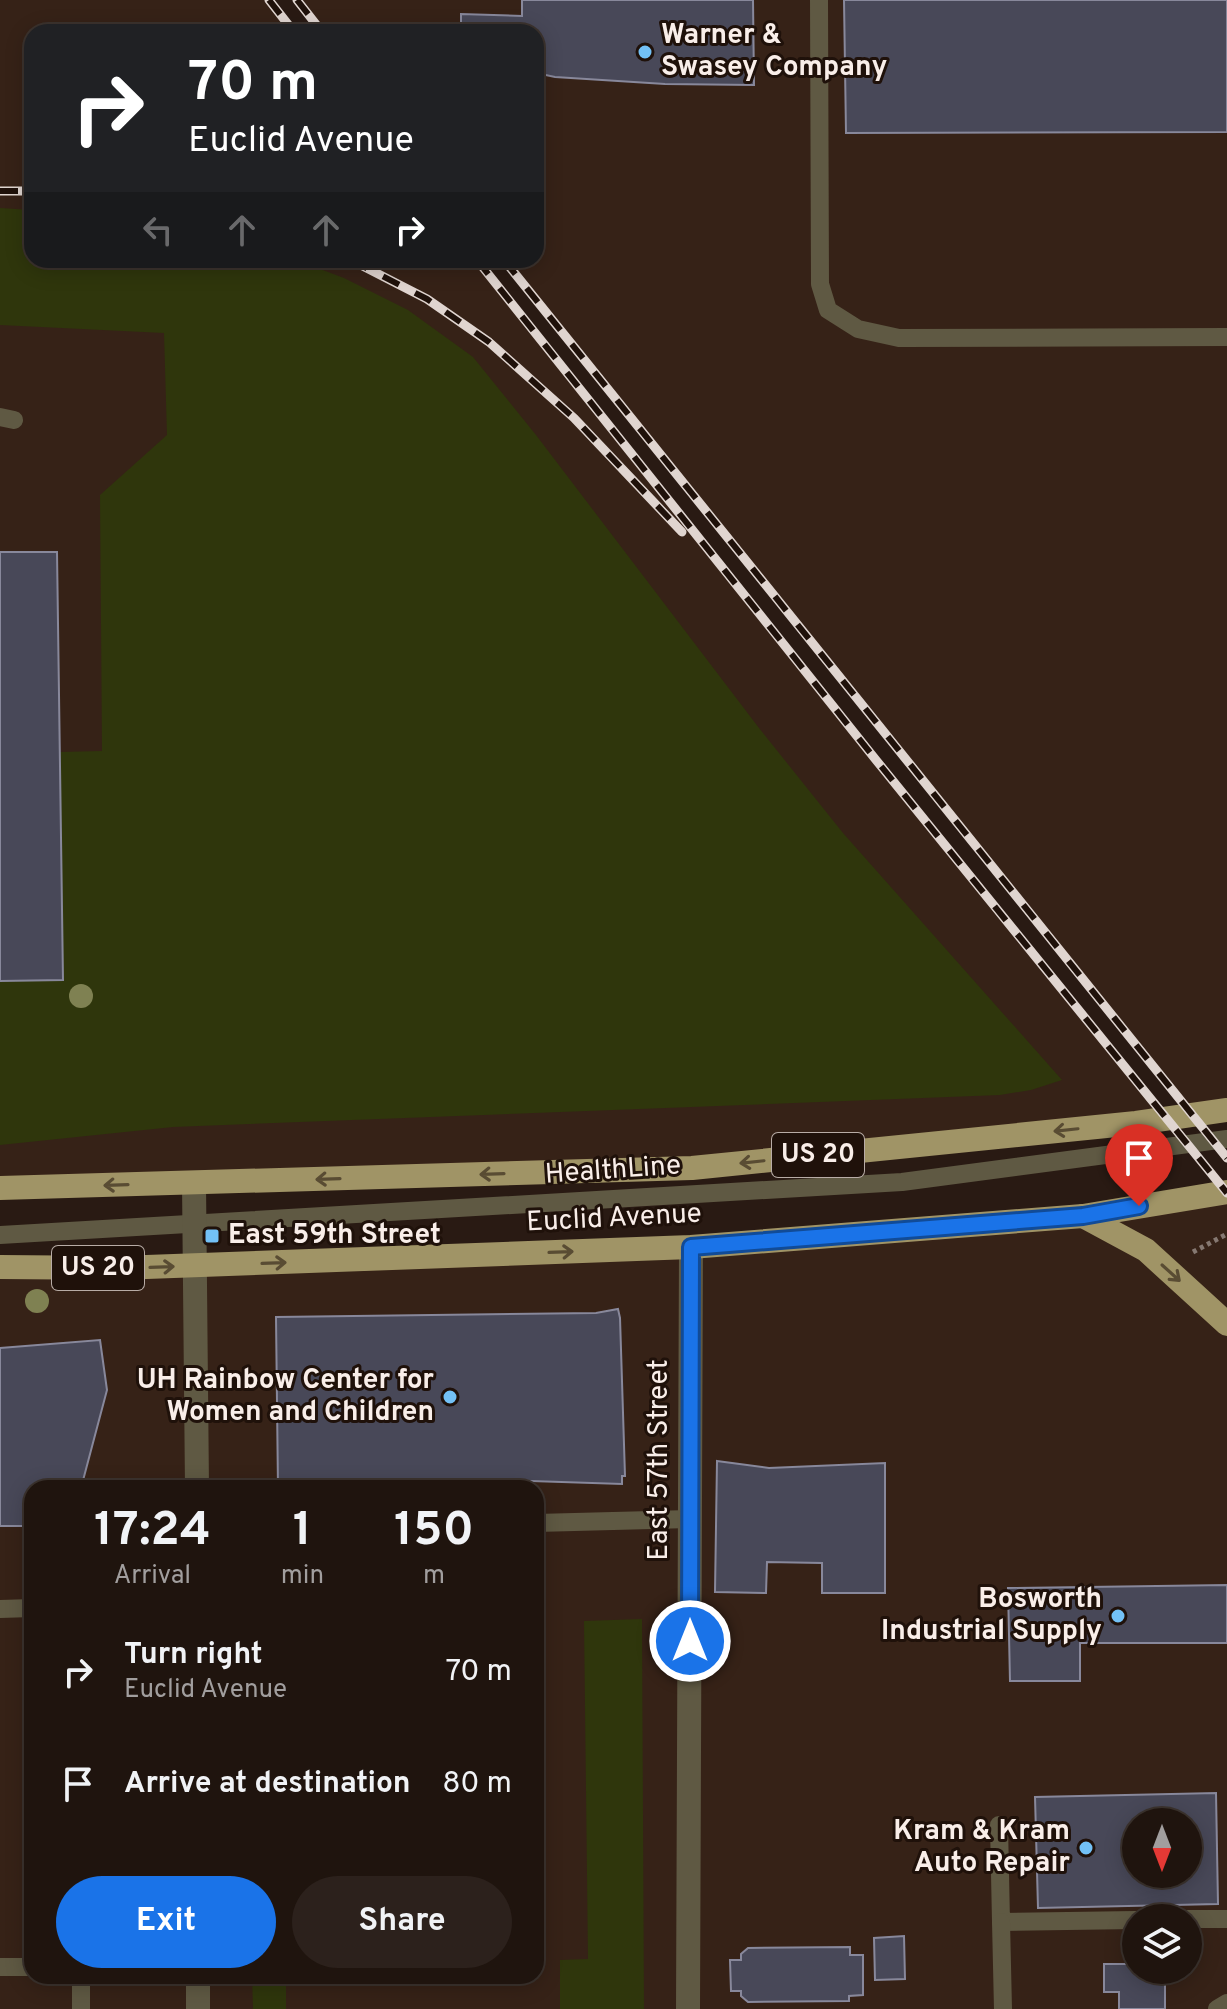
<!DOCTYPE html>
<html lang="en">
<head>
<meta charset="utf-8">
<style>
	body { margin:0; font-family:Overpass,sans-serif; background:#2c211c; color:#f1f3f6; height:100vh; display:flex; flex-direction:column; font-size:30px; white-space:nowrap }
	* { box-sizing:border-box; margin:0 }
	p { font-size:26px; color:#a19e9e }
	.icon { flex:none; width:44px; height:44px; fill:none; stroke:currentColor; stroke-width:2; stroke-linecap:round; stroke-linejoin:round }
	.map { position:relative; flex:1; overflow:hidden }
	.sheet { position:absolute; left:24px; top:1480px; width:520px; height:504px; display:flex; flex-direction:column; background:#1f140e; border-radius:24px; box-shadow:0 4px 20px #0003,0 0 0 2px #3c332e }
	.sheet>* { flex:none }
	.guide { position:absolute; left:24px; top:24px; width:520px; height:244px; border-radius:24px; box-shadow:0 4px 20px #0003,0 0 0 2px #3c332e; background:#202124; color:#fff; overflow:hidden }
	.needle { width:52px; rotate:180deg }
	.tools { position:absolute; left:1122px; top:1808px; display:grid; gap:16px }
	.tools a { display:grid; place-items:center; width:80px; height:80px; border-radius:50%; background:#1f140e; box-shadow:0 4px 20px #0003,0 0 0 2px #3c332e; font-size:40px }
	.pin { position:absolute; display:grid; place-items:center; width:68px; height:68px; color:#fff; margin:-82px -34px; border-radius:50% 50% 50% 0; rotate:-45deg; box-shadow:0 0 8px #0007 }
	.pin .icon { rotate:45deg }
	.me { position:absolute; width:88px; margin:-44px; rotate:0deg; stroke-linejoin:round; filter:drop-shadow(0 0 6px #0008) }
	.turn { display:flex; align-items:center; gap:28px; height:168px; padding:0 32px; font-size:36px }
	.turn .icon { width:104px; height:104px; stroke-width:2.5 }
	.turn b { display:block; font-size:56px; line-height:68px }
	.lanes { display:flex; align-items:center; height:76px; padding:0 32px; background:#0003; justify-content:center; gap:40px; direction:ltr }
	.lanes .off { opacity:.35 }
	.eta { display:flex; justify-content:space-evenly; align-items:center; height:136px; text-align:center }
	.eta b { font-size:48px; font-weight:700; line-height:56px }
	.cta { display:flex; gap:16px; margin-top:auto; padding:16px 32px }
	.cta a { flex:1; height:92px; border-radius:48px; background:#1a73e8; color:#fff; font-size:32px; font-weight:700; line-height:92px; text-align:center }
	.cta a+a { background:#2c211c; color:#f1f3f6 }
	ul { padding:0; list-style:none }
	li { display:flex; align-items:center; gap:24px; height:112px; padding:0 32px }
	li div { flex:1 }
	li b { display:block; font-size:30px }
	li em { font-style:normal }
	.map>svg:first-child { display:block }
	.built { fill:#362217; fill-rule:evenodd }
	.green { fill:#2f360c }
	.building { fill:#484858; stroke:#88889b; stroke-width:2; fill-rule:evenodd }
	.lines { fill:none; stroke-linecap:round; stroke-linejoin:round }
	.path { stroke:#857871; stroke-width:5; stroke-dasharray:4 4; stroke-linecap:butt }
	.lane { stroke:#5f5943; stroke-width:18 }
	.street { stroke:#5f5943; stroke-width:24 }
	.primary { stroke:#a09466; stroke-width:24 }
	.rail-casing { stroke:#e0d5d0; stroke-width:9 }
	.rail { stroke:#1f110a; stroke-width:6; stroke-dasharray:18; stroke-linecap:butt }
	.tree { fill:#7f8152 }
	.oneway { stroke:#594c33 }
	.route-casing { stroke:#114b97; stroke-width:20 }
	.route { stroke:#1a73e8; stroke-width:14 }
	.poi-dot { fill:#73c1f6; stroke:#1f110a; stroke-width:3 }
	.labels { text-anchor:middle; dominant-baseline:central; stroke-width:6; stroke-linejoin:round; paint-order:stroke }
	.shield { fill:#1f110a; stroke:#b8aca6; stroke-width:2 }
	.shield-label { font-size:26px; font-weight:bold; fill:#f9eee9 }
	.poi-label { font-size:28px; font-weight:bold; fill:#f9eee9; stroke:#1f110a; text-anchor:end }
	.street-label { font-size:28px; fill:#f9eee9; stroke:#1f110a }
</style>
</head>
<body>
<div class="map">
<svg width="1227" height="2009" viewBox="0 0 1227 2009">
	<rect width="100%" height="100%" fill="#291a13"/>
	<g class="built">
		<path d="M0,0H269L294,32H32V260H477L876,760L1169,1119L692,1168L0,1188Z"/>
		<path d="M297,0H1227V1110L1193,1116L506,260H536V32H323Z"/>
		<path d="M1227,1198V2009H0V1267L691,1247ZM32,1488H536V1976H32ZM1136,1822H1188V1874H1136ZM1136,1918H1188V1970H1136Z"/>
	</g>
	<g class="green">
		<path d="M0,208L32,210V260H296L344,278L408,310L473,357L536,435L759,728L843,833L1062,1080L1031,1090L1000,1095L173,1127L0,1145V981L60,752L102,751L100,495L167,435L164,333L0,325Z"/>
		<path d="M642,1619L644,2009H560V1960L588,1959L584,1621Z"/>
		<path d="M252,1976H286V2009H253Z"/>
	</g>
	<g class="building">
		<path d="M522,0H753L754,85L665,84L555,77L536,73V32H461V14L522,16Z"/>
		<path d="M844,0H1227V132L846,133Z"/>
		<path d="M0,552H57L63,980L0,981Z"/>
		<path d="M618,1309L620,1318L625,1476H622V1484L504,1480L451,1488H278L276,1317L596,1313Z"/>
		<path d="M100,1340L107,1390L81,1488H32V1526H0V1348Z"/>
		<path d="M717,1461L769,1468L885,1463V1593H822V1563L767,1562L766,1593L715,1592Z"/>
		<path d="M1227,1585V1643H1080V1681H1010L1008,1588Z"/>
		<path d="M1216,1793L1218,1904L1038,1908L1035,1797ZM1136,1822H1188V1874H1136Z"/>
		<path d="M904,1936L905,1979L875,1980L874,1938Z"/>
		<path d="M850,1947V1955H863V1995L849,1996V2001L748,2002L741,1996V1991H731L730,1960H741V1954L748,1948Z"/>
		<path d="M1104,1964H1136V1970H1165V2009H1119V1992H1104Z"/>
	</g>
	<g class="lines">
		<path class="path" d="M1193,1252L1227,1234"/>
		<g class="lane">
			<path d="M819,0L820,284L828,310L858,329L899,338L1227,337"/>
			<path d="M0,417L14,420"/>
			<path d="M0,1235L902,1182L1227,1139"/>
			<path d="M536,1523L690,1519"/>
			<path d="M0,1609L32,1608"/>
			<path d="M999,1825L1001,1922L1136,1920"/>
			<path d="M1188,1919H1227"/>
			<path d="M1001,1922L1003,2009"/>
			<path d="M0,1967H32"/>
			<path d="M81,1976V2009"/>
			<path d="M1217,2009L1227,2003"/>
		</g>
		<g class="street">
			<path d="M194,1183L197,1488"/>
			<path d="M198,1976V2009"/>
			<path d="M688,2009L691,1247"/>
		</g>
		<g class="primary">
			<path d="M0,1188L692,1168L1136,1123L1227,1110"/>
			<path d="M1083,1216L1146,1250L1227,1324"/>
			<path d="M0,1267L119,1268L691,1247L1083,1216L1227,1192"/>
		</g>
		<defs>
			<g id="rail">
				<path d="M269,0L294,32"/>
				<path d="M297,0L322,32"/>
				<path d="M0,191H32"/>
				<path d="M351,260L427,299L489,342L574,418L682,532"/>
				<path d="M477,260L876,760L1227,1193"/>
				<path d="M504,260L1227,1158"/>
			</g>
		</defs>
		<use href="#rail" class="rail-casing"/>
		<use href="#rail" class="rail"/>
	</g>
	<g class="tree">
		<circle cx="81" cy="996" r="12"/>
		<circle cx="37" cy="1301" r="12"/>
	</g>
	<defs><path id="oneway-shaft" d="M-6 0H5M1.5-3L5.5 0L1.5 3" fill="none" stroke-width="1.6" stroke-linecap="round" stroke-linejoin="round" transform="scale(2)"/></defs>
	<g class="oneway">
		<use href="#oneway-shaft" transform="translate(1066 1130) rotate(174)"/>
		<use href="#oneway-shaft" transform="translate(752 1162) rotate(174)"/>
		<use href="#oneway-shaft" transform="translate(492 1174) rotate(178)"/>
		<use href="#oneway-shaft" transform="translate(328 1179) rotate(178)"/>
		<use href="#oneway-shaft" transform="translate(116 1185) rotate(178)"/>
		<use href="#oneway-shaft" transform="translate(561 1252) rotate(-2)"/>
		<use href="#oneway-shaft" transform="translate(274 1263) rotate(-2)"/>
		<use href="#oneway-shaft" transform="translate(162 1267) rotate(-2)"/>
		<use href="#oneway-shaft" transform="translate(1171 1273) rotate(42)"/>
	</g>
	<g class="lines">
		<defs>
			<path id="route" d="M690,1641L691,1247L1083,1216L1139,1206"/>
		</defs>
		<use href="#route" class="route-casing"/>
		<use href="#route" class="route"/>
	</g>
	<g class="poi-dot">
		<circle cx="645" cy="52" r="8"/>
		<rect x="204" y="1228" width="16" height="16" rx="4"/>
		<circle cx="450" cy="1397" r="8"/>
		<circle cx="1118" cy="1616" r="8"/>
		<circle cx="1086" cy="1848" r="8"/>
	</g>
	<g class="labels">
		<g class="shield">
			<rect x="772" y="1133" width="92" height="44" rx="6"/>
			<rect x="52" y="1246" width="92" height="44" rx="6"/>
		</g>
		<g class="shield-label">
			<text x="818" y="1155">US 20</text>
			<text x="98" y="1268">US 20</text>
		</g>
		<g class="poi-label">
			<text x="661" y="36" text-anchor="start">Warner &amp;<tspan x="661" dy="32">Swasey Company</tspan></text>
			<text x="228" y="1236" text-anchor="start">East 59th Street</text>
			<text x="434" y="1381">UH Rainbow Center for<tspan x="434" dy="32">Women and Children</tspan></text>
			<text x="1102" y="1600">Bosworth<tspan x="1102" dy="32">Industrial Supply</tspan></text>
			<text x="1070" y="1832">Kram &amp; Kram<tspan x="1070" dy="32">Auto Repair</tspan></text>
		</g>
		<g class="street-label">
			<text transform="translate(613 1171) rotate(-4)">HealthLine</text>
			<text transform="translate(614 1219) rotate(-3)">Euclid Avenue</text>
			<text transform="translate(660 1460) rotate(-90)">East 57th Street</text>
		</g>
	</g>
</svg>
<div class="tools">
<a><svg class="needle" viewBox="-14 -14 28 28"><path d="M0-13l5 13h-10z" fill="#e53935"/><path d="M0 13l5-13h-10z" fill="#a19e9e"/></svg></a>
<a><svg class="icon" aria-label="layers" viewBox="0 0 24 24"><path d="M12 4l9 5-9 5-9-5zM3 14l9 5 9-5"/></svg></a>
</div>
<div class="pin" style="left:1139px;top:1206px;background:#d93025"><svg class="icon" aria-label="arrive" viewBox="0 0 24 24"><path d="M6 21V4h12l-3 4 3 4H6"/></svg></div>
<svg class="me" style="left:690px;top:1641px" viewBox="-20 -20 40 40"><circle r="17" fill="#1a73e8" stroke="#fff" stroke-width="3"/><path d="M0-11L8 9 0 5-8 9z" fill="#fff"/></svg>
<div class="guide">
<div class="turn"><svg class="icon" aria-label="right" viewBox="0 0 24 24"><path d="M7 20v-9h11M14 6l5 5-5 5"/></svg><div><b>70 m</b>Euclid Avenue</div></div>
<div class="lanes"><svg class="icon off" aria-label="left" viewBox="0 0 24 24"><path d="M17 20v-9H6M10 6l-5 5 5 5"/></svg><svg class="icon off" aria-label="ahead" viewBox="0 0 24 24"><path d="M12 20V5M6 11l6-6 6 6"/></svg><svg class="icon off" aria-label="ahead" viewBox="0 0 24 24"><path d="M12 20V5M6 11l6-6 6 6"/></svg><svg class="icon" aria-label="right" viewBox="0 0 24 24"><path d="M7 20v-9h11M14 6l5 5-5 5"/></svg></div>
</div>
<section class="sheet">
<div class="eta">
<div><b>17:24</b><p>Arrival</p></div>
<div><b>1</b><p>min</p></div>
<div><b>150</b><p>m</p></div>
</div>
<ul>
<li><svg class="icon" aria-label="right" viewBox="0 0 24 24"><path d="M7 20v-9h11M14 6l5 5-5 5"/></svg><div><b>Turn right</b><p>Euclid Avenue</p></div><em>70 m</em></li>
<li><svg class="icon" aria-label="arrive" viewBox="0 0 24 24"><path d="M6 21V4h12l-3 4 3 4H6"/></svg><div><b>Arrive at destination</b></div><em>80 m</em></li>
</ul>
<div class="cta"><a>Exit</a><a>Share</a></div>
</section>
</div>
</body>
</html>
